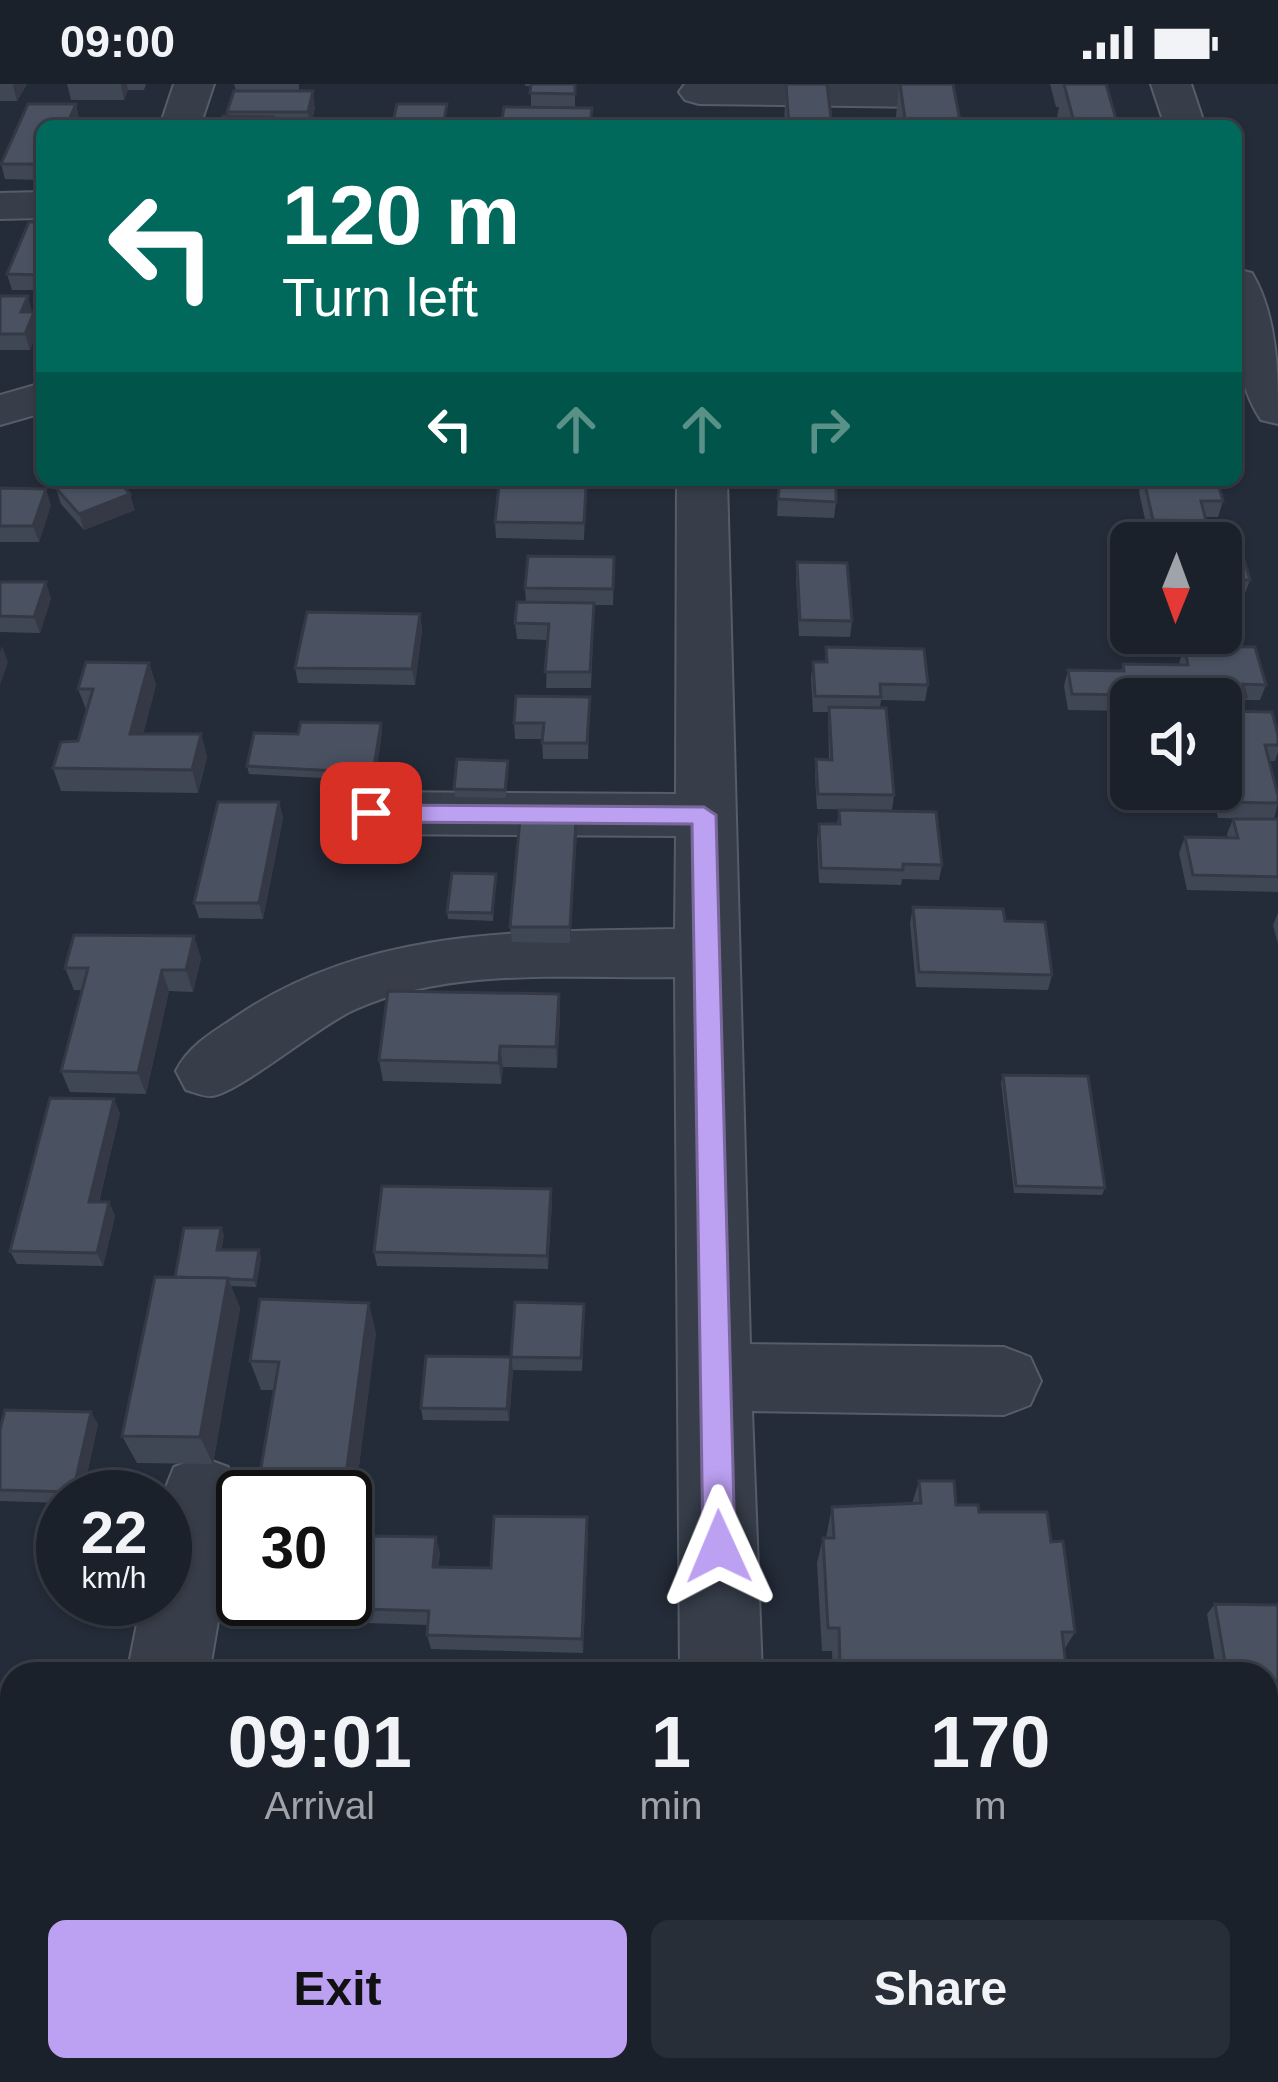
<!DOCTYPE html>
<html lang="en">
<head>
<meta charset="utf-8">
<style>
	body { margin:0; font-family:Helvetica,sans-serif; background:#282e37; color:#f1f3f6; height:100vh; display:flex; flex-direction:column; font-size:45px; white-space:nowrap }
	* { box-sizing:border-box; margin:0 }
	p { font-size:39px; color:#a0a3a9 }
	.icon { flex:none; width:66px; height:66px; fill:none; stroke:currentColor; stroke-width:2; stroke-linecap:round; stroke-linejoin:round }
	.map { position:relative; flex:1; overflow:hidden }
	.panel { position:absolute; left:0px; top:1578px; width:1278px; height:420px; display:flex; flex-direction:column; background:#1b212b; border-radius:36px 36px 0 0; box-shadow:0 3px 9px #0004,0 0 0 3px #393e47 }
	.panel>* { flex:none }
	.guide { position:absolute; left:36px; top:36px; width:1206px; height:366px; border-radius:18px; box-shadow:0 3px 9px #0004,0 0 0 3px #393e47; background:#00695c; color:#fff; overflow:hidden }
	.needle { width:78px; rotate:181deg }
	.controls { position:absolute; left:1110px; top:438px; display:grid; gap:24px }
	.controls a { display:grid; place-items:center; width:132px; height:132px; border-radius:18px; background:#1b212b; box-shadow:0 3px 9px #0004,0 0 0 3px #393e47; font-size:60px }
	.speed { position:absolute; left:36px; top:1386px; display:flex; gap:24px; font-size:60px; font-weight:700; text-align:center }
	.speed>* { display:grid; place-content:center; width:156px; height:156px; border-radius:50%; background:#1b212b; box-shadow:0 3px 9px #0004,0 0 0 3px #393e47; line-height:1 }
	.speed small { font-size:30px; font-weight:400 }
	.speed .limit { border:6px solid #111; border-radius:18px; background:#fff; color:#111 }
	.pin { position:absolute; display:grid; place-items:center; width:102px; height:102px; color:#fff; margin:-51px; border-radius:24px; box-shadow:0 6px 18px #0006 }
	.me { position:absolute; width:132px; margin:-66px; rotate:359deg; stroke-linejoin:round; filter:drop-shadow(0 0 9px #0008) }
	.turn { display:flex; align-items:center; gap:42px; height:252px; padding:0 48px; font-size:54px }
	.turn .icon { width:156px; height:156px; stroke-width:2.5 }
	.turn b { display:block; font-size:84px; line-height:102px }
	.lanes { display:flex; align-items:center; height:114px; padding:0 48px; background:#0003; justify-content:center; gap:60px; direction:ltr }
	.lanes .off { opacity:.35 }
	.eta { display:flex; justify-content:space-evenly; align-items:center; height:204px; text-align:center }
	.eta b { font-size:72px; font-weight:600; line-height:84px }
	.primary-button { display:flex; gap:24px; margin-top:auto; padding:24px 48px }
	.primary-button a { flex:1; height:138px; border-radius:18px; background:#bca0f2; color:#111; font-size:48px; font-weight:600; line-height:138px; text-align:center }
	.primary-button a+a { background:#282e37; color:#f1f3f6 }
	.status { display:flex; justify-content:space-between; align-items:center; height:84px; padding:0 60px; background:#1b212b; direction:ltr }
	.status svg { height:33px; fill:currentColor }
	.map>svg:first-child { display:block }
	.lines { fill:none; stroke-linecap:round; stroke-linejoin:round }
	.minor-casing { stroke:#565c68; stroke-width:4 }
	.minor { fill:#373e4a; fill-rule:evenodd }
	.wall { fill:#404754 }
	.shaded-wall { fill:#343945 }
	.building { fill:#4a5262; stroke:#343945; stroke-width:3 }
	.route { fill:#bca0f2; stroke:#7a689d; stroke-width:3 }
</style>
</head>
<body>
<div class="status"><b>09:00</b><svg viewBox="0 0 49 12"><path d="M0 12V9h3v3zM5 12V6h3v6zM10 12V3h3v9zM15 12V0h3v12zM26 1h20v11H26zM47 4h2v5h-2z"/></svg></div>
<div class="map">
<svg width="1278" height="1998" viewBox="0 0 1278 1998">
	<rect width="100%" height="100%" fill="#242c39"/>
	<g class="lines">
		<defs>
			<g id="minor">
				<path d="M174,0H214L200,42H160Z"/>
				<path d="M685,0H926L937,3L943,11L937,19L923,23L699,20L685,16L679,8Z"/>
				<path d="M1151,0H1191L1205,42H1165Z"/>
				<path d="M42,108V134L0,135V109Z"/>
				<path d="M1236,185L1252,189C1278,233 1278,289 1278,340L1261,336C1231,292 1236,235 1236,185Z"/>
				<path d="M42,299V329L0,341V311Z"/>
				<path d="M677,396H727L750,1260L1004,1263L1030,1273L1041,1297L1030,1321L1004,1331L752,1327L762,1590H680L675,893C571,895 451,882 354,926C318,942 239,1009 212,1012C204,1013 194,1008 186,1006L176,987C189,961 213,948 237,932C370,842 522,848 675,845L676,752L372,750L351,744L343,729L351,714L372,708L676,710Z"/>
				<path d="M201,1373L228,1383L240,1409L209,1590H127L142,1515H165L162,1413L174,1383Z"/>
				<rect x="0" y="1670" width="12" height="86"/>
				<rect x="1266" y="1691" width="12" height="86"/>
			</g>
		</defs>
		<use href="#minor" class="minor-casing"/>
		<use href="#minor" class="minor"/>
	</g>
	<g class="wall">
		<path d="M0,0H27L17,17H0Z"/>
		<path d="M67,0H146L144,6H128L124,16H71Z"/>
		<path d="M234,0H299V7L315,23L311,42H220L228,32L227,28L236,7Z"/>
		<path d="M525,0H575V24L592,42H501L531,24V2H525Z"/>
		<path d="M786,0L832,42H784Z"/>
		<path d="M899,0L961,42H897L896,33Z"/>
		<path d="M1050,0H1106L1118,42H1059L1057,34L1059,23H1056Z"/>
		<path d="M28,20H76L79,35L78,39H86L87,42H42V96L5,95L1,80Z"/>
		<path d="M42,138V206H12L7,190Z"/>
		<path d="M0,212L32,228L39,244L30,266H0Z"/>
		<path d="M440,396H473L472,405L441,404Z"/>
		<path d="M779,396L836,418L834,434L777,432Z"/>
		<path d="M1142,396H1217L1223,417L1218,433H1205L1206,437L1203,447L1210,459H1154L1156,453H1149L1139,408Z"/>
		<path d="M586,403L584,456L496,454L495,438Z"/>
		<path d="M0,404L51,421L39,458H0Z"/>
		<path d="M56,404L135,426L84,446L61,420Z"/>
		<path d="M1221,465L1250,496L1244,512H1231L1240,544L1235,560L1128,559L1120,523L1125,507H1131V549H1221Z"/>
		<path d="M614,473L613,521H594L591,604H546L548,556L517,555L515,539L526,518L525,504Z"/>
		<path d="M797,478L852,537L850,553L799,552L796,494Z"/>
		<path d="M0,498L51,514L40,549L0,548Z"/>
		<path d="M420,530L422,546L415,601L298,599L295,584Z"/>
		<path d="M1184,562L1266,601L1260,616H1245L1241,627L1278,651V668L1275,677H1269L1278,719L1274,735L1218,734L1211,705H1221V615H1131V627L1068,626L1064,602L1068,586L1121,587L1123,580H1179Z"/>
		<path d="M826,563L928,601L925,617L881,616L880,624L894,711L892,726L817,725L815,691L816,675L829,676L828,628H813L811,594L813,578H825Z"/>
		<path d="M149,579L156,601L143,650H201L207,673L198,709L61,707L53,684L78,657L87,628L78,605Z"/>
		<path d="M590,613L588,675H543L542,655H515L514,639Z"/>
		<path d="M382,648L375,697L249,690L247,682L298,650Z"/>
		<path d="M508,685L506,714L455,713L454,705Z"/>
		<path d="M279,718L283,734L263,835L199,834L194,819Z"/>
		<path d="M839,726L942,781L939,796L902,795L901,801L819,799L817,756L819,740H837Z"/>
		<path d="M1233,735H1278V808L1187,806L1179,769L1185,753L1228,754L1227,750Z"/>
		<path d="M576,736L570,859L512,858L510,843Z"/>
		<path d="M496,790L493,837L448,835L447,828Z"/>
		<path d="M913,823L1005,837L1052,891L1048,906L916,903L910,839Z"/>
		<path d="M1278,829V860L1273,841Z"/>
		<path d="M201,874L193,908L169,907L146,1010L70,1008L61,987L82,906H74L65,884Z"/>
		<path d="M559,910L560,931L557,984L503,983L501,1000L383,997L379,976Z"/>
		<path d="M1003,991L1105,1104L1102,1111L1014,1109L1001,998Z"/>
		<path d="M120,1029L99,1118H109L115,1132L103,1182L17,1180L10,1167Z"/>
		<path d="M551,1105L552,1119L548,1185L377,1182L374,1168Z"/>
		<path d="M224,1151L221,1166L261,1173L256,1203L231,1202L240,1224L213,1380L137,1379L122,1352L175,1193Z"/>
		<path d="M584,1233L582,1287L513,1286L509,1337L423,1336L421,1324Z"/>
		<path d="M376,1249L346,1484H345V1413L274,1306H261L250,1277Z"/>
		<path d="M98,1340L82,1413H63V1419L0,1417V1345Z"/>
		<path d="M919,1397L956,1421L979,1428L1051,1458L1075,1548L1064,1566L1066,1582L1062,1590H833L832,1567H822L817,1479L823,1454H826L832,1423L912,1420Z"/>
		<path d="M588,1449L583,1569L431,1565L427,1551L428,1541L368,1539L363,1525L440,1469L438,1483L491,1484Z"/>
		<path d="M1215,1520L1278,1521V1612H1266V1590H1217L1207,1530Z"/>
	</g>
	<g class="shaded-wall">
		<path d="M14,0H27L17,17L13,2Z"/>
		<path d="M121,0H127L128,6L124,16Z"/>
		<path d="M313,7L315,23L310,42L308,28Z"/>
		<path d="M76,20L79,35L77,42L68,38Z"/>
		<path d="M28,212L32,228H21Z"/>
		<path d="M34,228L39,244L30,266L25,250Z"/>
		<path d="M46,405L51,421L39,458L33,442Z"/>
		<path d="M130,410L135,426L84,446L79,430Z"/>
		<path d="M46,498L51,514L40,549L34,533Z"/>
		<path d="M420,530L422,546L415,601L412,585Z"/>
		<path d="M2,562L8,578L0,601V568Z"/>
		<path d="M149,579L156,601L137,672L130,650Z"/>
		<path d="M381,639L382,648L375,697L373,689Z"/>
		<path d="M201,650L207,673L198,709L192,686Z"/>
		<path d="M279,718L283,734L263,835L259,819Z"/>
		<path d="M576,736L577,752L570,859V843Z"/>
		<path d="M194,852L201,874L193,908L186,886Z"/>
		<path d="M162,886L169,907L146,1010L138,989Z"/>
		<path d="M559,910L560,931L557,984L556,963Z"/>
		<path d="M500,962L503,983L501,1000L499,979Z"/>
		<path d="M114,1015L120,1029L95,1132L89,1118Z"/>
		<path d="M551,1105L552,1119L548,1185L547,1172Z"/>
		<path d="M109,1118L115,1132L103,1182L97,1169Z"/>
		<path d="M221,1144L224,1151L219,1172L217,1166Z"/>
		<path d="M259,1166L261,1173L256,1203L254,1196Z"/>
		<path d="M228,1194L240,1224L213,1380L200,1353Z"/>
		<path d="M369,1219L376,1249L346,1484L345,1413H343Z"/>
		<path d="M511,1273L513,1286L509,1337L507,1325Z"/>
		<path d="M91,1328L98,1340L82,1413H76L73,1408Z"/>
		<path d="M587,1433L588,1449L583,1569L582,1555Z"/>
		<path d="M436,1453L440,1469L437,1499L433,1483Z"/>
	</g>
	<g class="building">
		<path d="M531,0H575V10L530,9Z"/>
		<path d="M786,0H827L832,42H789Z"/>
		<path d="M900,0H953L961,42H906Z"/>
		<path d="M1064,0H1106L1118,42H1075Z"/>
		<path d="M234,7H313L308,28H227Z"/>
		<path d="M28,20H76L68,38L86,39L85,42H42V80H1Z"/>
		<path d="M397,20H447L443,42H392Z"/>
		<path d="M504,23L592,24L590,41L501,42Z"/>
		<path d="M223,32L273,33L270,42H220Z"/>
		<path d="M29,138H42V191L7,190Z"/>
		<path d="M0,212H28L21,228H34L25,250H0Z"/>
		<path d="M76,396H118L130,410L79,430L56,404Z"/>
		<path d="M510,396H554V403H586L584,439L495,438L499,402L509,403Z"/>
		<path d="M780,396H836V418L778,415Z"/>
		<path d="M1144,396H1217L1223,417H1201L1206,437L1153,436Z"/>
		<path d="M0,404L46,405L33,442H0Z"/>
		<path d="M1157,447H1206L1210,459H1160Z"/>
		<path d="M1221,465H1241L1250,496H1221Z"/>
		<path d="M528,472L614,473L613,505L525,504Z"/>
		<path d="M797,478L847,479L852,537L800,536Z"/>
		<path d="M0,498H46L34,533L0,532Z"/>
		<path d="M1125,507H1131V537Z"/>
		<path d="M1221,508H1230L1240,544H1221Z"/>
		<path d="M517,518L594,519L590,588H545L549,540L515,539Z"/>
		<path d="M307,528L420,530L412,585L295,584Z"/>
		<path d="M1184,562L1255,563L1266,601L1243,600L1246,613L1072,610L1068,586L1124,587L1123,580L1188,581Z"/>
		<path d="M826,563L924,565L928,601L880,600L881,613L815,612L813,578H827Z"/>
		<path d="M86,578L149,579L130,650H201L192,686L53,684L61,658L78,657L93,605H78Z"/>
		<path d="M516,612L590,613L587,659H542L544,639H514Z"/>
		<path d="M829,623L886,624L894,711L818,710L816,675L832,676Z"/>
		<path d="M1221,627L1272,628L1278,651V661H1265L1278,712V719L1223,718L1220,705Z"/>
		<path d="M301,638L381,639L373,689L247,682L254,649L298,650Z"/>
		<path d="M457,675L508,677L505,706L454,705Z"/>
		<path d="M218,718H279L259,819H194Z"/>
		<path d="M839,726L936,728L942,781L903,780V786L821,784L819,740H840Z"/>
		<path d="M520,735L576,736L570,843H510Z"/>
		<path d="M1233,735H1278V793L1193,791L1185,753L1238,754Z"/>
		<path d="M452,789L496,790L492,829L447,828Z"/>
		<path d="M913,823L1003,825L1005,837L1045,838L1052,891L919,888Z"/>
		<path d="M74,851L194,852L186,886H162L138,989L61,987L88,884H65Z"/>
		<path d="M388,907L559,910L556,963L500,962L499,979L379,976Z"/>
		<path d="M1003,991L1088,992L1105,1104L1016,1102Z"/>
		<path d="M50,1014L114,1015L89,1118H109L97,1169L10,1167Z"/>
		<path d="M382,1102L551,1105L547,1172L374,1168Z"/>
		<path d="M184,1144H221L217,1166H259L254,1196L175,1193Z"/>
		<path d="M155,1193L228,1194L200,1353L122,1352Z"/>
		<path d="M260,1215L369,1219L343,1413H256L279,1278L250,1277Z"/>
		<path d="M515,1218L584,1220L581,1274L511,1273Z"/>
		<path d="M426,1272L511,1273L507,1325L421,1324Z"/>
		<path d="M5,1326L91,1328L73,1408L0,1406V1345Z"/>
		<path d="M919,1397H954L956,1421H978L979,1428H1047L1051,1458L1063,1457L1075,1548H1062L1066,1582L976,1587V1590H934V1585H911L910,1580H840L839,1544H828L823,1454H834L832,1423L921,1419Z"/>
		<path d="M494,1432L587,1433L582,1555L427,1551L429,1527L363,1525L372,1452L436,1453L433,1483L491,1484Z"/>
		<path d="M1215,1520L1278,1521V1602H1266V1590H1227Z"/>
		<path d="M136,1986H547V1998H134Z"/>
	</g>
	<path class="route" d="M371,721L704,723L716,731L735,1463L731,1474L719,1478L708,1474L703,1463L692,740L371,738L359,729Z"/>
</svg>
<div class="controls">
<a><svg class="needle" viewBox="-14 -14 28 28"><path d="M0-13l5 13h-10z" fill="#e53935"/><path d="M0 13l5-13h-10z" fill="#a0a3a9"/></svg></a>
<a><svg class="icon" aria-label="sound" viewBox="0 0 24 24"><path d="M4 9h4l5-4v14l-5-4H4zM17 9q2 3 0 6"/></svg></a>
</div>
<div class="speed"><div>22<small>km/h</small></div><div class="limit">30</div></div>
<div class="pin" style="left:371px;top:729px;background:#d93025"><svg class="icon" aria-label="arrive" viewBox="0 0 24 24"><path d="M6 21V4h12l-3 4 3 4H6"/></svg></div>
<svg class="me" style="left:719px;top:1463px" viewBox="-20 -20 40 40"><path d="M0-17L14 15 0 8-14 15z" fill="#bca0f2" stroke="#fff" stroke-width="4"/></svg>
<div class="guide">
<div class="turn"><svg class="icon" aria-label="left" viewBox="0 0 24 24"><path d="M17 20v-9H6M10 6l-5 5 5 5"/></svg><div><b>120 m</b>Turn left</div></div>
<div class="lanes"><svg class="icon" aria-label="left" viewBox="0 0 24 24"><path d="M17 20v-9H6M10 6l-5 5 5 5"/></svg><svg class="icon off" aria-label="ahead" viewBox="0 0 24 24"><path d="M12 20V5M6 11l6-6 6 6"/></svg><svg class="icon off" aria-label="ahead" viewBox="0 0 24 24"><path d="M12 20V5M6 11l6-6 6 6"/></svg><svg class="icon off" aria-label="right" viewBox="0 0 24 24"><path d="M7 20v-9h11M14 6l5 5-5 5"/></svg></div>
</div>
<section class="panel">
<div class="eta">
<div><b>09:01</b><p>Arrival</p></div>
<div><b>1</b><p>min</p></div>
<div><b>170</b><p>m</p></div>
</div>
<div class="primary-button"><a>Exit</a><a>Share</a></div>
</section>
</div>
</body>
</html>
